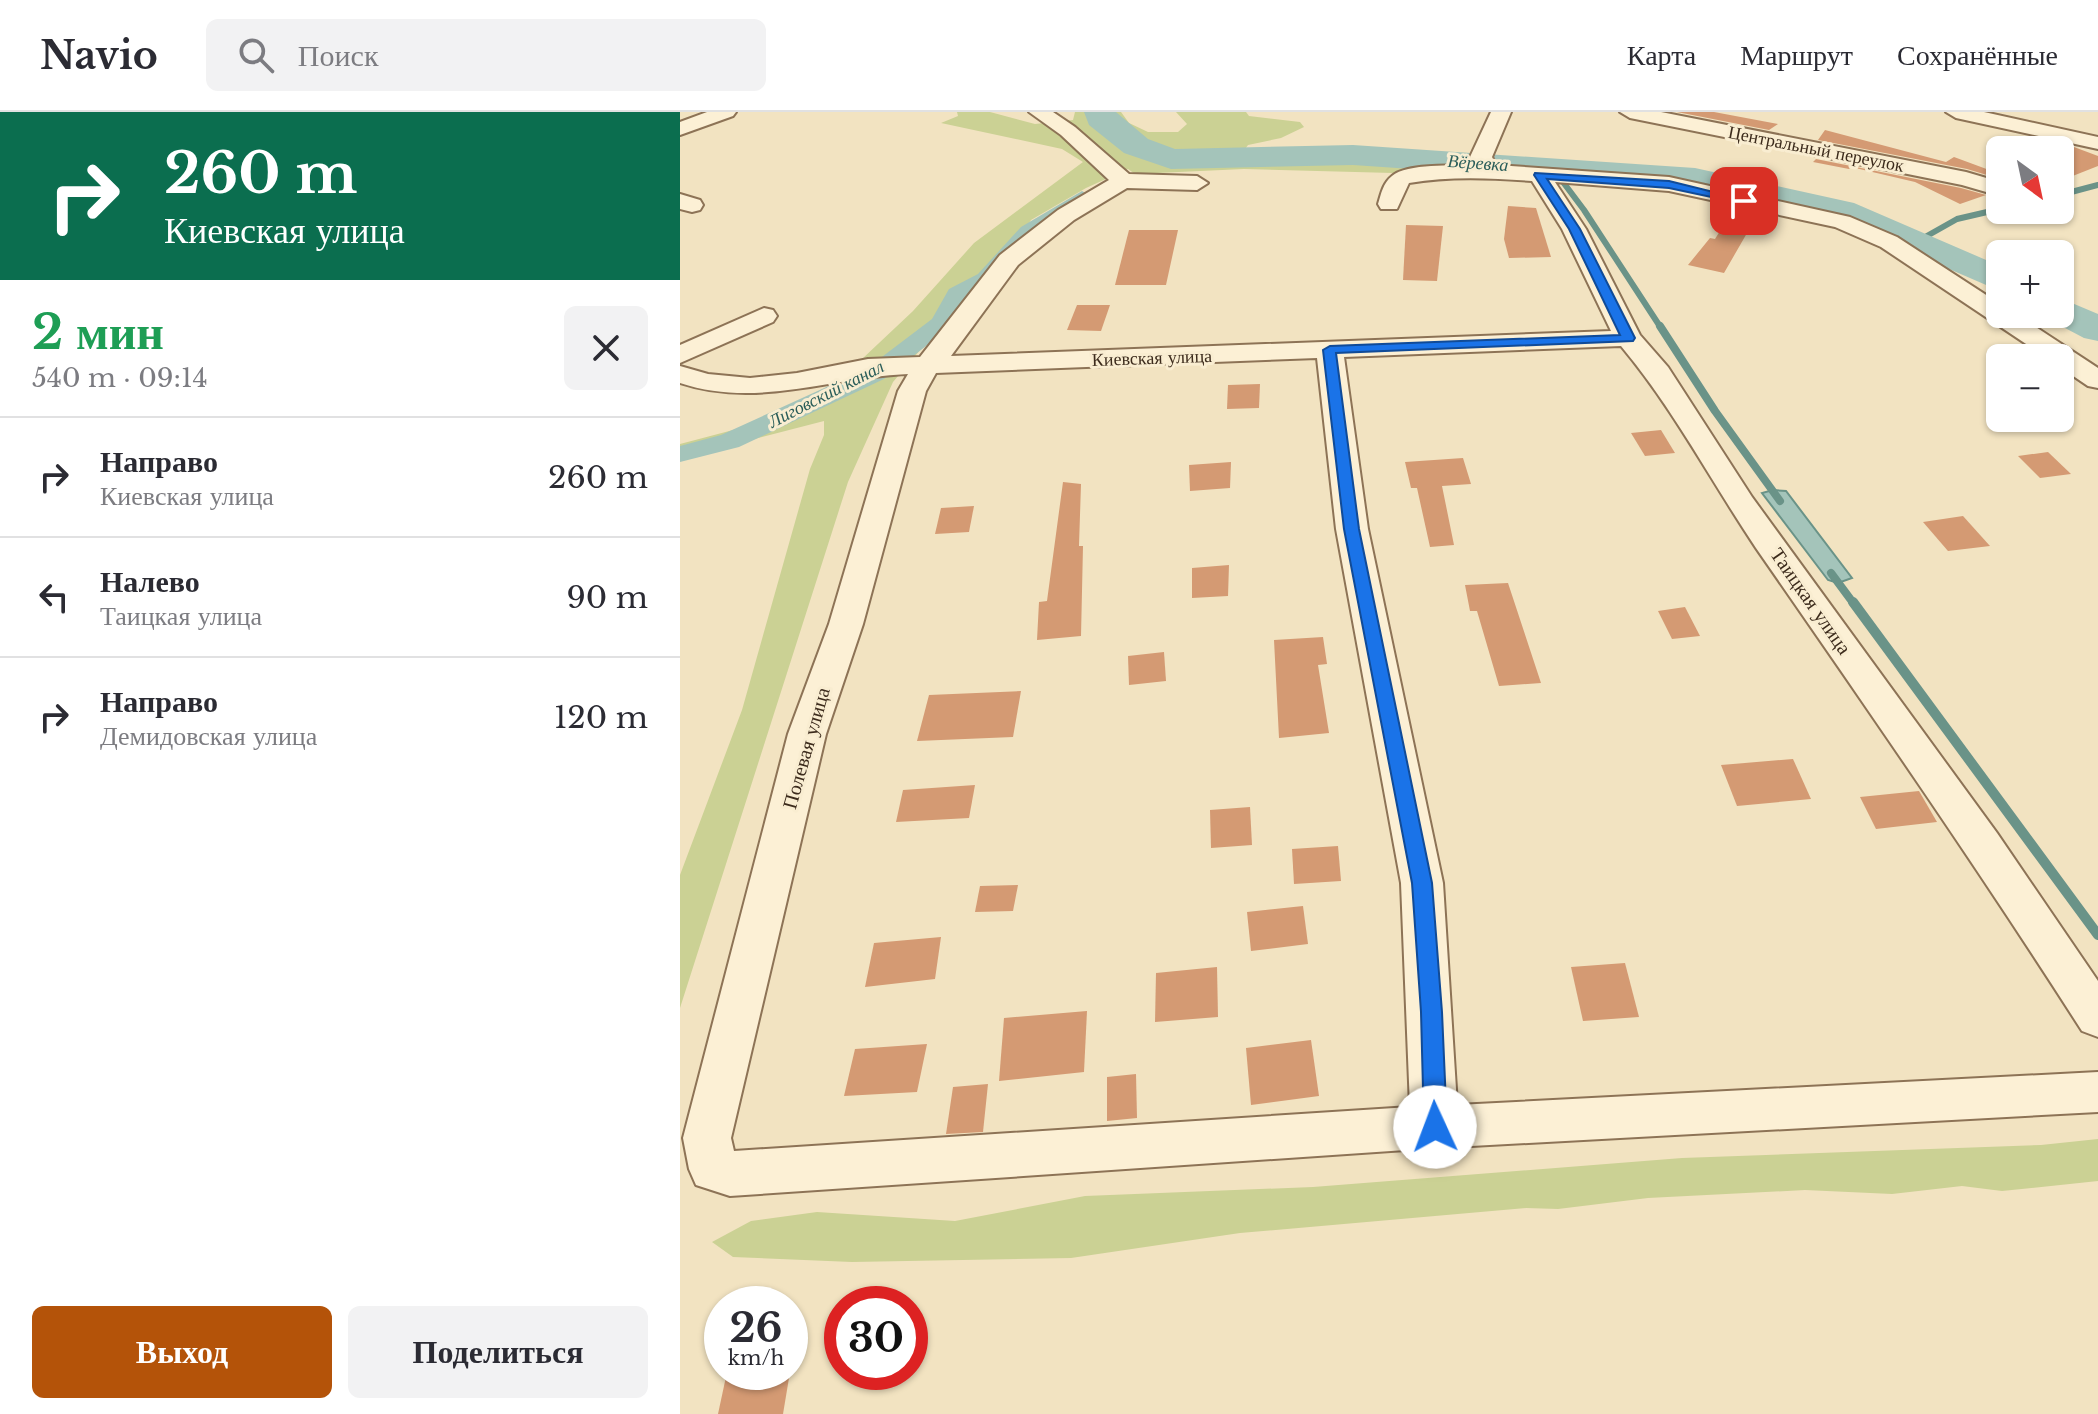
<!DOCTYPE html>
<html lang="ru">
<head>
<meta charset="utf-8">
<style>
	body { margin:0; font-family:"Libre Baskerville",serif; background:#f2f2f3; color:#2b2b33; height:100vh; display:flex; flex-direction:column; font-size:30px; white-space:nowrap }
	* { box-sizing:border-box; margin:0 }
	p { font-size:26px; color:#7c7c81 }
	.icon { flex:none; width:44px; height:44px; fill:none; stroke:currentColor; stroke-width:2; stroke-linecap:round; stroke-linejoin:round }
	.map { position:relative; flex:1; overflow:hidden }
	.drawer { display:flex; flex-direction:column; background:#fff; width:680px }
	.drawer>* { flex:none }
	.hud { background:#0b6e4f; color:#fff; overflow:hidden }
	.needle { width:52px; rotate:147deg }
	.controls { position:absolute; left:1306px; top:24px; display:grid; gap:16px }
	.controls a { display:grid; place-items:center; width:88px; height:88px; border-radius:12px; background:#fff; box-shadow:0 2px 6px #0004; font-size:40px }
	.speed { position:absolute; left:24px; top:1174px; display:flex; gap:16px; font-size:40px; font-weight:700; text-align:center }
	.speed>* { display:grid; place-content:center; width:104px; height:104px; border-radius:50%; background:#fff; box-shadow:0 2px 6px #0004; line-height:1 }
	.speed small { font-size:20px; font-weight:400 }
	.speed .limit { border:12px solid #d22; background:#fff; color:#111 }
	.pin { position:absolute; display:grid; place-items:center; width:68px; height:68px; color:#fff; margin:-34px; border-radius:16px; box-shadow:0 4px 12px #0006 }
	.me { position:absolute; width:88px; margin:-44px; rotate:358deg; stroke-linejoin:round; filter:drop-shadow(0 0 6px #0008) }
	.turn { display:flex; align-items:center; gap:28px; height:168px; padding:0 32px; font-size:36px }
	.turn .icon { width:104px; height:104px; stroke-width:2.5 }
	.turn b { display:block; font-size:56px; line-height:68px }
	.round { display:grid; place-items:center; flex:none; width:84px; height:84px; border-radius:12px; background:#f2f2f3 }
	.headline { display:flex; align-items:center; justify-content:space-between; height:136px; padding:0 32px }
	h1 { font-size:48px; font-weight:700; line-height:60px; color:#1e9e55 }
	.action { display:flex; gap:16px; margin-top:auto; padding:16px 32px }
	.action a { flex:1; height:92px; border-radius:12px; background:#b45309; color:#fff; font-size:32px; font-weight:700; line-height:92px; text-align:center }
	.action a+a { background:#f2f2f3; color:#2b2b33 }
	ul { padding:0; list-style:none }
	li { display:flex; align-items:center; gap:24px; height:120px; padding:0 32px; border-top:2px solid #e1e1e2 }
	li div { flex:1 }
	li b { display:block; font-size:30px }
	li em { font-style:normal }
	header { display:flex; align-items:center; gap:48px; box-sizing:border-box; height:112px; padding:0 40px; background:#fff; border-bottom:2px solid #e1e1e2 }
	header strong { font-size:38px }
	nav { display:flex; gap:44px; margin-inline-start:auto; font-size:28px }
	.search { width:560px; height:72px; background:#f2f2f3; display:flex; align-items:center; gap:20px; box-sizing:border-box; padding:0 28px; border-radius:12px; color:#7c7c81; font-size:30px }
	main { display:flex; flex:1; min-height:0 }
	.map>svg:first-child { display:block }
	.green { fill:#cbd194 }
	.water { fill:#a4c4ba; stroke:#6a9388; stroke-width:2 }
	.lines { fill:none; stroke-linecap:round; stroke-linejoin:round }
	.stream-far2 { stroke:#6a9388; stroke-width:6 }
	.stream-far1 { stroke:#6a9388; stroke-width:8 }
	.stream { stroke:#6a9388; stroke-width:10 }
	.canal { fill:#a4c4ba; fill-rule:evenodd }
	.river { fill:#a4c4ba; fill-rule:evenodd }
	.building { fill:#d49a73 }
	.minor-casing { stroke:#8d7356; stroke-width:4 }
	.minor { fill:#fcf0d5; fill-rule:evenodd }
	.route { fill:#1a73e8; stroke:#114b97; stroke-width:2 }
	.labels { text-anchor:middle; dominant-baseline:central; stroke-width:6; stroke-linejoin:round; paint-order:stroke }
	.far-street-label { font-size:18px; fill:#3c2b1c; stroke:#f9edd1 }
	.far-water-label { font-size:18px; font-style:italic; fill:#2a5d59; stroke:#f9edd1 }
	.street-label { font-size:20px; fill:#3c2b1c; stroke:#f9edd1 }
</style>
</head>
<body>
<header>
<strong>Navio</strong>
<div class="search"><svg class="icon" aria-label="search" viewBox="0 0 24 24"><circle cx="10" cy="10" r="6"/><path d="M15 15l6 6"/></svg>Поиск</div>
<nav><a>Карта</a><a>Маршрут</a><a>Сохранённые</a></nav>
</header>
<main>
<section class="drawer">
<div class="hud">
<div class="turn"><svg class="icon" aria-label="right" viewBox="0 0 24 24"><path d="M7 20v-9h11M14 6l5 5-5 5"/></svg><div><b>260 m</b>Киевская улица</div></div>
</div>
<div class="headline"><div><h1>2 мин</h1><p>540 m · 09:14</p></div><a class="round"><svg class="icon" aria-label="close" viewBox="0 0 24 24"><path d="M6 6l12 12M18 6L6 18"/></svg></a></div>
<ul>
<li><svg class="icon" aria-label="right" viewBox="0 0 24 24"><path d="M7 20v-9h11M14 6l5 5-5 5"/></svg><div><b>Направо</b><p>Киевская улица</p></div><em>260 m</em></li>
<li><svg class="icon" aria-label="left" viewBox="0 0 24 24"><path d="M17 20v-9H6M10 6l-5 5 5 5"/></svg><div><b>Налево</b><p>Таицкая улица</p></div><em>90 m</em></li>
<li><svg class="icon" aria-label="right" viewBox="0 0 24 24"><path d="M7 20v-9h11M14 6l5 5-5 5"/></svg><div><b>Направо</b><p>Демидовская улица</p></div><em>120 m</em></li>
</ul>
<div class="action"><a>Выход</a><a>Поделиться</a></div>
</section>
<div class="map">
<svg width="1418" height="1302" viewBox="0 0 1418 1302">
	<rect width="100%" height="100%" fill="#f2e3c1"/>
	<g class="green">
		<path d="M277,0H310L355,12L393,8L395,0H441L449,11L468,20H498L507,12L496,0H566L569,4L620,10L624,15L601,26L568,33L563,40L612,49L636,48L657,40L792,41L798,51L794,56L713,61L564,57L455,62L448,57L406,76L351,108L331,139L284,183L270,209L241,237L213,270L168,370L0,896V763L62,598L130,357L144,323V309L0,346V332L72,313L147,280L233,199L294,131L403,50L382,37L261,11L278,4Z"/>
		<path d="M1418,1027V1069L1322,1079L1282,1074L1212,1082L1125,1078L968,1086L878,1097L846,1096L560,1121L391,1146L172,1150L53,1145L32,1130L71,1109L137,1100L275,1109L405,1084L633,1075L1002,1046L1361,1033Z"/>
	</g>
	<path class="water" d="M1093,378L1106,379L1172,466L1158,471L1148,468L1082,381Z"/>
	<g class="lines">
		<g class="stream-far2">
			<path d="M871,54L904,98L981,216"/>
			<path d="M1380,83L1418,73"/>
			<path d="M1238,129L1277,107L1320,97"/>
		</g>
		<g class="stream-far1">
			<path d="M980,214L1035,299L1100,389"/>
			<path d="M1151,461L1174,492"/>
		</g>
		<path class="stream" d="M1173,490L1418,823"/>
		<path class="canal" d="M402,79L412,85L409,89L355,123L314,172L286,186L269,216L204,267L59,335L0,350V334L41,323L186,257L252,207L269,177L298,162L341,115Z"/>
		<g class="river">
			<path d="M404,0H436L468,27L495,37L673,33L1015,56L1174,91L1320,154V179L1151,106L1015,76L673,53L491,57L444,41L409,13Z"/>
			<path d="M1380,186L1418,202V229L1404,226L1366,206L1363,202H1380Z"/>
		</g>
	</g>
	<g class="building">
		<path d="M997,0H1034L1098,12L1089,18Z"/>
		<path d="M1145,18L1266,50L1274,45L1320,62V67L1287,57L1138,28Z"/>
		<path d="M1394,35L1418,44V54L1380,69V41Z"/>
		<path d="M1136,47L1281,76L1306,83L1280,92L1235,70L1171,55L1169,57L1133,50Z"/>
		<path d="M828,94L856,96L871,145L829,146L824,127Z"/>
		<path d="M1053,98L1078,102L1044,161L1008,153L1030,126L1035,127Z"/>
		<path d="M726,113L763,114L757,169L723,168Z"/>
		<path d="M449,118H498L486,173H435Z"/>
		<path d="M397,193H430L421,219L387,218Z"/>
		<path d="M580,272L579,296L547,297L548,273Z"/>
		<path d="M981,318L995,341L965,344L951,321Z"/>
		<path d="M1368,340L1391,362L1360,366L1338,344Z"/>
		<path d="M783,346L791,372L762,374L774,433L750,435L737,376H731L725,350Z"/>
		<path d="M551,350L550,376L510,379L509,353Z"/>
		<path d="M383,370L401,372L399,434H403L401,524L357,528L359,490L367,489Z"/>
		<path d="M294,394L289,420L255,422L261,396Z"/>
		<path d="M1283,404L1310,434L1268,439L1243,410Z"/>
		<path d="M549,453L548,484L512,486V456Z"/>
		<path d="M828,471L861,571L819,574L797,499H790L785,473Z"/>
		<path d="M1005,495L1020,524L992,527L978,499Z"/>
		<path d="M643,525L647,552L638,553L649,621L599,626L594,528Z"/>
		<path d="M484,540L486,569L449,573L448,544Z"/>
		<path d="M341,579L333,625L237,629L249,583Z"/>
		<path d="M1113,647L1131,687L1057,694L1041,653Z"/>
		<path d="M295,673L289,706L216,710L223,678Z"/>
		<path d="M1239,679L1257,710L1196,717L1180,685Z"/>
		<path d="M570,695L572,733L531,736L530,698Z"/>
		<path d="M658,734L661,769L614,772L612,737Z"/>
		<path d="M338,773L333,799L295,800L300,774Z"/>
		<path d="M623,794L628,832L571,839L567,800Z"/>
		<path d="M261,825L255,867L185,875L194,831Z"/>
		<path d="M945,851L959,905L903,909L891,855Z"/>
		<path d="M537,855L538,905L475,910L476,861Z"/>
		<path d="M407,899L404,960L319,969L324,906Z"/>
		<path d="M631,928L639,984L571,993L566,936Z"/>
		<path d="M247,932L237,980L164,984L175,937Z"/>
		<path d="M456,962L457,1006L427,1009V965Z"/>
		<path d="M308,972L303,1020L266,1022L273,975Z"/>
		<path d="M47,1260H110L103,1302H38Z"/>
	</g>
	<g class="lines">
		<defs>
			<g id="minor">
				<path d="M27,0H56L53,4L0,23V10Z"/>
				<path d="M349,0H373L395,15L449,62L517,64L528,71L517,78L447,76L394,108L338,153L271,244L931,219L882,117L852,69C811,66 770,64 729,71L717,97H701L698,92C701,82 703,71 712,64C727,51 774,54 794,53L790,45L811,0H831L812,45L816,53L989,65L1170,105L1217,125L1320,192V202H1336L1418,256V276L1408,274L1380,255V246H1367L1201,135L1155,115L989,79L875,70L906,117L960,223L988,255L1072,385L1317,721L1418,869V925L1402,919C1297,755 1187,596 1076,436C1031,369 993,296 941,234L664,245L688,417L763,771L777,993L1418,960V1000L755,1036L50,1084L16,1073L9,1057L3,1026L108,622L149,512L218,279L228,262C151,265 77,297 0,271V254L28,262L70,266L117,261L188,247L240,245L320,143L378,98L429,68L381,23ZM637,246L656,417L721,771L730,995L54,1039L51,1026L146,622L183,512L246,279L256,261Z"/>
				<path d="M940,0H981L1286,60L1320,70V84L1282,73L950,6Z"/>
				<path d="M1266,0H1304L1418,25V37L1276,6Z"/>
				<path d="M0,82L20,88L23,93L20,98L12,100L0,97Z"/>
				<path d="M84,196L93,198L97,204L93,210L0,251V233Z"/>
			</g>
		</defs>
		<use href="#minor" class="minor-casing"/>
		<use href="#minor" class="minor"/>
	</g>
	<path class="route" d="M855,61L989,69L1070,89L1064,92L989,76L867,67L900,117L955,226L953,229L656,241L679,417L752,771L762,900L767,1015L763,1022L755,1025L747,1022L744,1015L741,900L732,771L664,417L643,238L650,234L940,223L889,117L854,63Z"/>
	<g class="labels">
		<g class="far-street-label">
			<text transform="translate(1136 37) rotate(11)">Центральный переулок</text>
			<text transform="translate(472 246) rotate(-2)">Киевская улица</text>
		</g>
		<g class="far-water-label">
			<text transform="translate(798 51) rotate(4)">Вёревка</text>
			<text transform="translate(146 282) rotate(-27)">Лиговский канал</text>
		</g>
		<g class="street-label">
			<text transform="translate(1131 489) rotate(55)">Таицкая улица</text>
			<text transform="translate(126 636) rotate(-74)">Полевая улица</text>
		</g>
	</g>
</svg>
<div class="controls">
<a><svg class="needle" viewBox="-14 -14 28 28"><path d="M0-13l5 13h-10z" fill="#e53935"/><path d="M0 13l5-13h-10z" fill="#7c7c81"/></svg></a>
<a>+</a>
<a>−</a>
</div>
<div class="speed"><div>26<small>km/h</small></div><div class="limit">30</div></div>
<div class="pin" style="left:1064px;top:89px;background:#d93025"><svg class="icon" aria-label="arrive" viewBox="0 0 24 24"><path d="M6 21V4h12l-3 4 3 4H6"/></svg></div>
<svg class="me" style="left:755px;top:1015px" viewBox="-20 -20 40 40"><circle r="19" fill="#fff"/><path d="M0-13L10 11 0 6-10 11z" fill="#1a73e8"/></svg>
</div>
</main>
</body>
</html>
